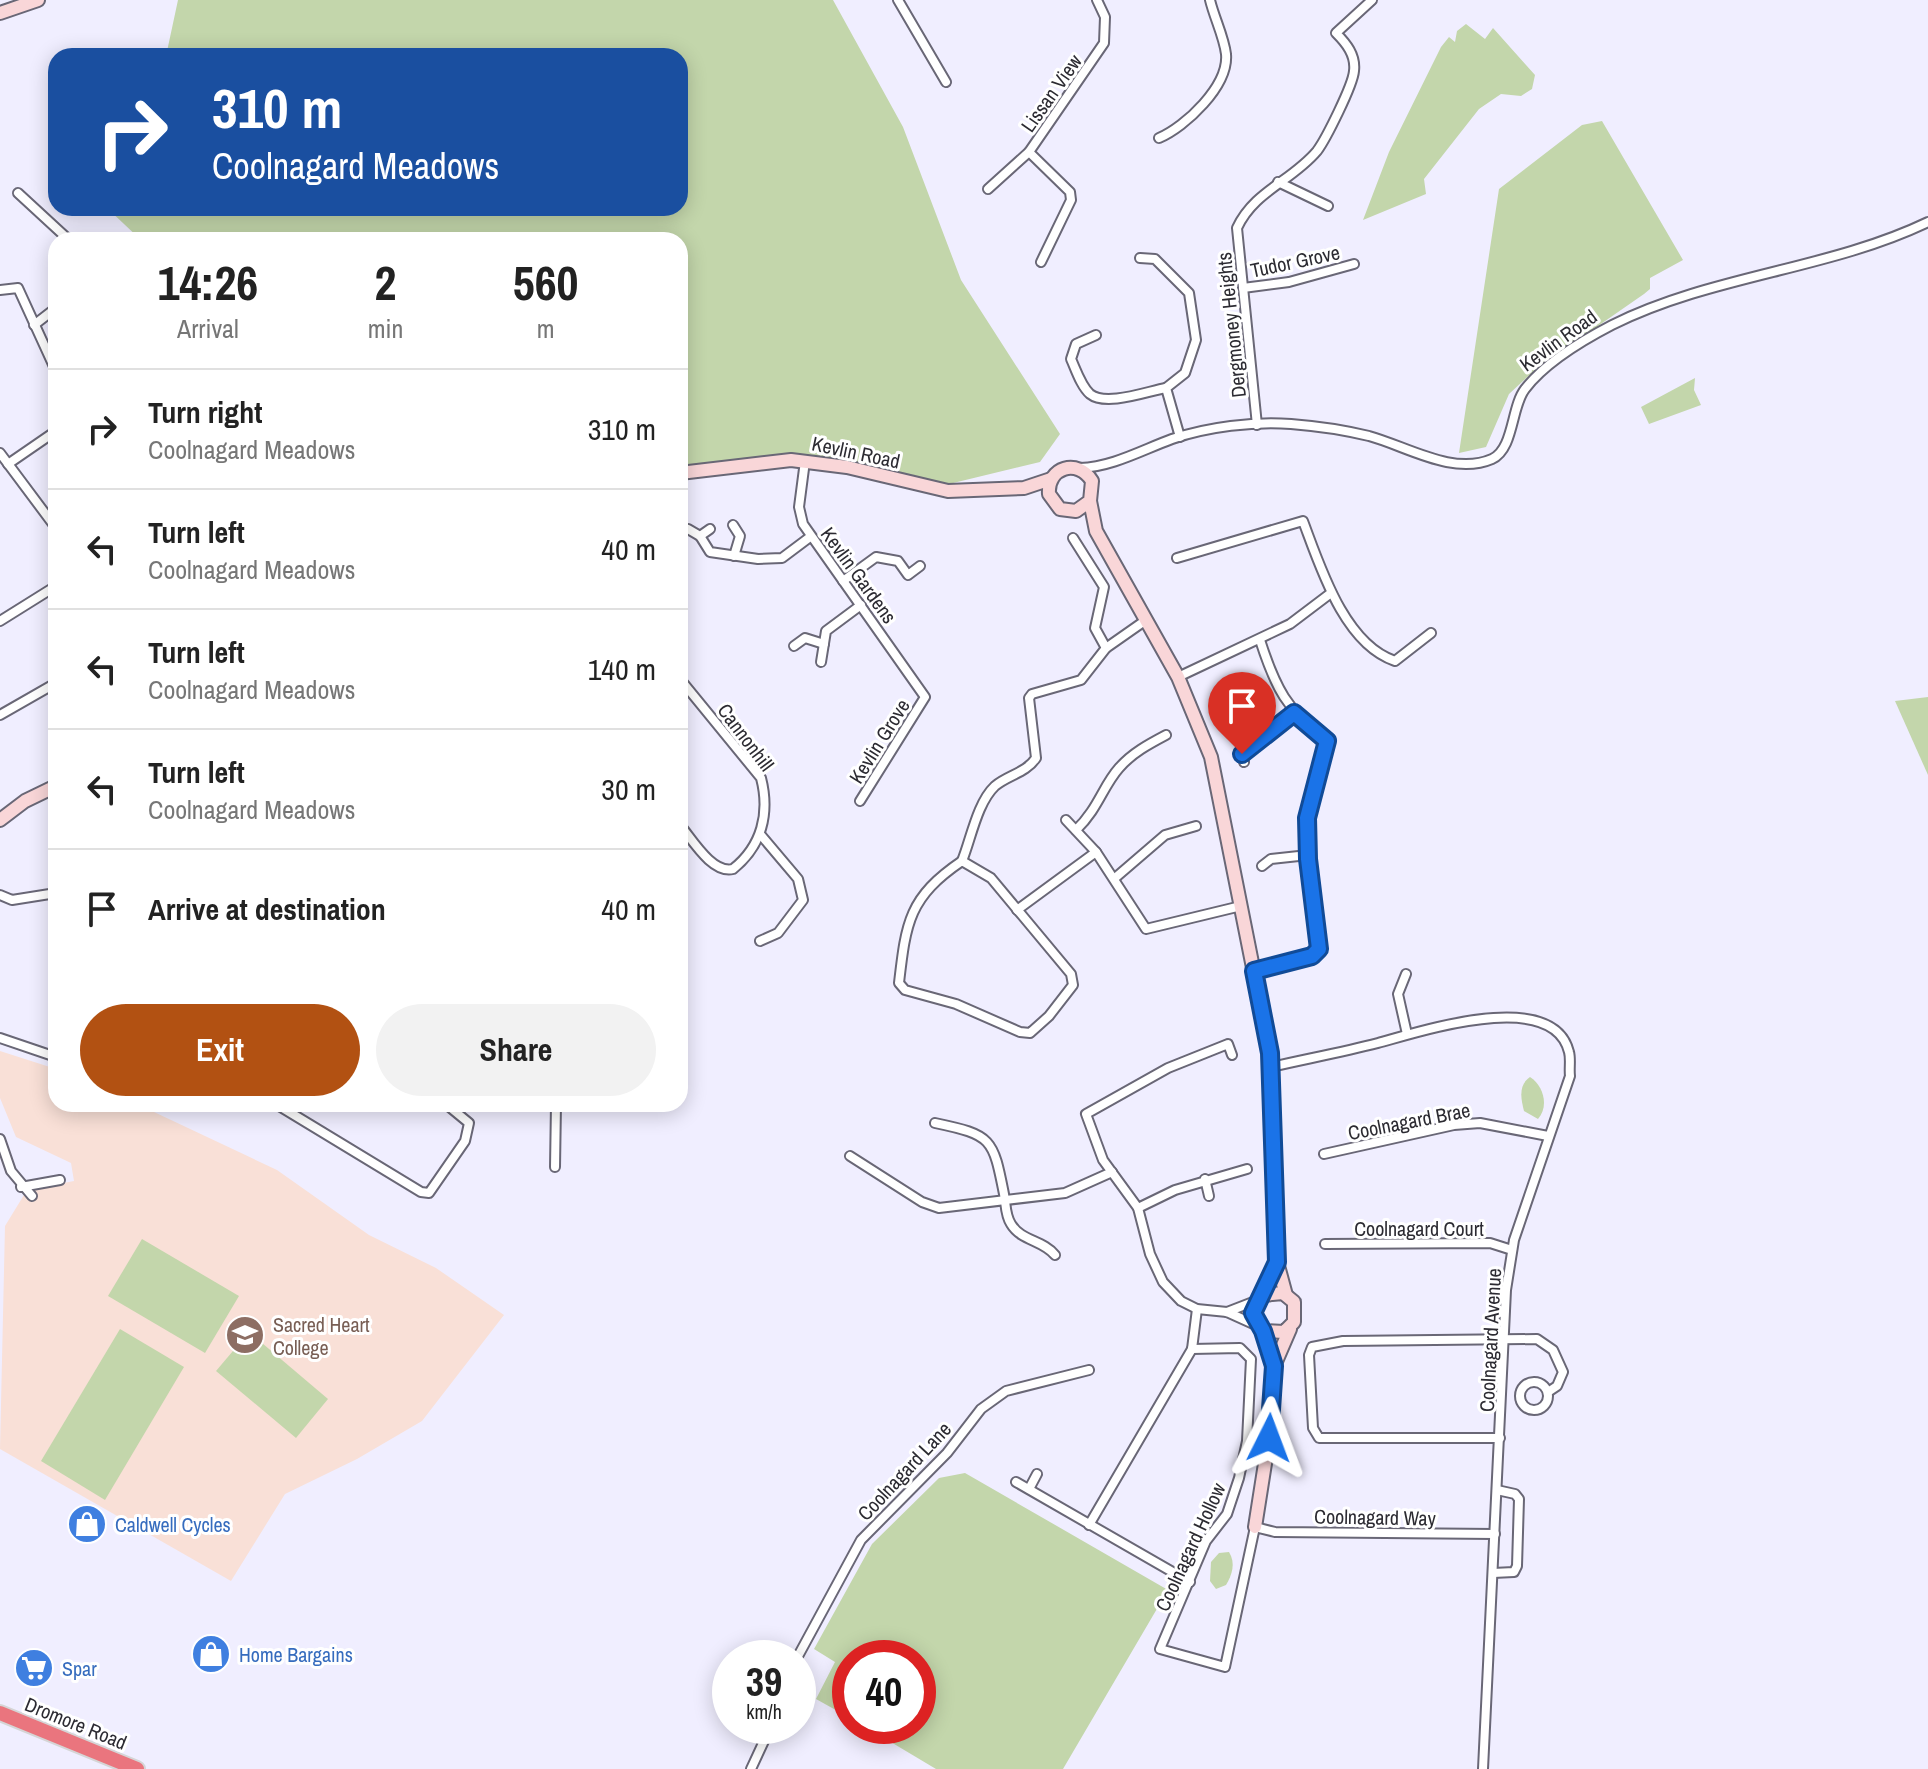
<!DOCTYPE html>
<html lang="en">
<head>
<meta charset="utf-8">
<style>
	body { margin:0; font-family:"Archivo Narrow",sans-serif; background:#f2f2f2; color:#222; height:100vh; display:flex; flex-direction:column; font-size:30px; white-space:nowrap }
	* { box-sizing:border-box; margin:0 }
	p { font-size:26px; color:#767676 }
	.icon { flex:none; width:44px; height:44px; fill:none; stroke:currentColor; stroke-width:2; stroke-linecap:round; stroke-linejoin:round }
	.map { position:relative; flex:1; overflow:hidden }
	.side { position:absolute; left:48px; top:232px; width:640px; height:880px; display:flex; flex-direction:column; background:#fff; border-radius:24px; box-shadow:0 4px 20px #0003 }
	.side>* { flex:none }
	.banner { position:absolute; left:48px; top:48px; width:640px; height:168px; border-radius:24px; box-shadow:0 4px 20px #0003; background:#1a4fa0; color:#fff; overflow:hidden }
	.speed { position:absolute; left:712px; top:1640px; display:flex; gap:16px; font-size:40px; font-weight:700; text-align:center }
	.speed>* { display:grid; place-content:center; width:104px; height:104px; border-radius:50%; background:#fff; box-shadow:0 4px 20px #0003; line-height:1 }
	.speed small { font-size:20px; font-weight:400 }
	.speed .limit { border:12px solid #d22; background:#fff; color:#111 }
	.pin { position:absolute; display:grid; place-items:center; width:68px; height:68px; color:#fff; margin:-82px -34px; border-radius:50% 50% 50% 0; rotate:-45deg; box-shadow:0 0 8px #0007 }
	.pin .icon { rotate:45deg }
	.me { position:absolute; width:88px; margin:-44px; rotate:3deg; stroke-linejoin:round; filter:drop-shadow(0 0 6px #0008) }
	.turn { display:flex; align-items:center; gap:28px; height:168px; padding:0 32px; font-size:36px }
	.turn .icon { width:104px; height:104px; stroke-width:2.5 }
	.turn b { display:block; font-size:56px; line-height:68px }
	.eta { display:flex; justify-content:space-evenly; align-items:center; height:136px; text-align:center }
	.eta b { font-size:48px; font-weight:700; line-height:56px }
	.button { display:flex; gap:16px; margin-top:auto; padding:16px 32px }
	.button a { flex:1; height:92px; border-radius:48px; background:#b25112; color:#fff; font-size:32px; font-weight:700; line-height:92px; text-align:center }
	.button a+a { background:#f2f2f2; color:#222 }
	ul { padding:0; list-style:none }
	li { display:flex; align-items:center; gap:24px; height:120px; padding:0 32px; border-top:2px solid #e0e0e0 }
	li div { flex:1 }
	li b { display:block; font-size:30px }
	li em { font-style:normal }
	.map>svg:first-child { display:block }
	.education { fill:#f9e0d7 }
	.green { fill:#c3d6ab }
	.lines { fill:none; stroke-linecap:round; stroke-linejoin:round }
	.street-casing { stroke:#696776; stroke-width:12 }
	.secondary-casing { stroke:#696776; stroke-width:16 }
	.highway-casing { stroke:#d5d5d6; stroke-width:18 }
	.street { stroke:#fff; stroke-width:8 }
	.secondary { stroke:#f9d6d8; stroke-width:12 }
	.highway { stroke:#ea757e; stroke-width:14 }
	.route-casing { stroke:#114b97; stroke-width:20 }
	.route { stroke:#1a73e8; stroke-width:14 }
	.labels { text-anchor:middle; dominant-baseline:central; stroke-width:6; stroke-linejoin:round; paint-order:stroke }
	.street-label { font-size:20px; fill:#2c2b32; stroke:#fff }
	.education-label { font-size:20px; fill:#785e54; stroke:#fff; text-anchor:start }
	.shop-label { font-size:20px; fill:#366cbe; stroke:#fff; text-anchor:start }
</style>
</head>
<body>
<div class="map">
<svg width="1928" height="1769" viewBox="0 0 1928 1769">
	<rect width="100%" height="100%" fill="#f0eeff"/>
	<path class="education" d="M0,1051L56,1069V1104H137L277,1170L369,1235L436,1268L504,1315L422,1421L357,1459L285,1494L231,1581L0,1449L5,1226L27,1190L74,1181L71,1163L16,1137L0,1098Z"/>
	<g class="green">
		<path d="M178,0H833L903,127L961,280L1060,434L1040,462L949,484L797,455L680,469V240H141L107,208H680V56H166Z"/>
		<path d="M1466,24L1485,39L1493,28L1535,75L1532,89L1521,96L1501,94L1479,109L1424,179L1426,194L1363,220L1389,152L1441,47L1449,37L1455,42L1457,31Z"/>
		<path d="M1602,121L1683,260L1650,278V289L1644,294L1536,369L1509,394L1486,447L1459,453L1499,189L1582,125Z"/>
		<path d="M1695,378L1694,390L1701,405L1649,424L1641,407Z"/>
		<path d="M1928,697V775L1895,701Z"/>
		<path d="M1530,1077C1544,1086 1549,1107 1538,1119L1524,1111C1521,1099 1518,1085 1530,1077Z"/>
		<path d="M142,1239L239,1296L205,1353L108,1296Z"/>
		<path d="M120,1329L184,1367L105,1500L41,1461Z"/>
		<path d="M249,1332L328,1399L296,1438L216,1371Z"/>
		<path d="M965,1473L1168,1590L1063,1769H936L864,1726H918V1658H850V1718L816,1699L835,1662L814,1649L872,1544L939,1478Z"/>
		<path d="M1229,1552C1236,1563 1232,1575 1226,1585L1216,1589L1210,1581L1211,1562L1219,1553Z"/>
	</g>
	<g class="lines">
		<defs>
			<g id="street">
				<path d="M898,0L946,82"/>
				<path d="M1159,138C1185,127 1229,86 1226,54C1224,37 1214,17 1210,0"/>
				<path d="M1029,152L1070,192L1071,200L1041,262"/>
				<path d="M1278,182L1328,206"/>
				<path d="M988,189L1029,152L1104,43L1105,17L1097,0"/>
				<path d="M18,193L69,240"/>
				<path d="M1140,258L1155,259L1189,293L1196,340L1185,373L1166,388L1180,437"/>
				<path d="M1243,288L1289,282L1354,264"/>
				<path d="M0,290L18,288L56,371"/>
				<path d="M34,325L56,308"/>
				<path d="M1096,335L1076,344L1071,359C1076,370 1081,386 1090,394C1106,407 1148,391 1166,388"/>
				<path d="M1257,425L1237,228C1254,191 1292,181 1317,151C1326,139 1353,85 1354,71C1356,55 1346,43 1336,33L1372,0"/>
				<path d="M0,453L56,528"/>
				<path d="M805,461L799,507L803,524L925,697L860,801"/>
				<path d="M8,464L56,431"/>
				<path d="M1080,468C1112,467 1142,450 1172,439C1207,427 1254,421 1291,424C1317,426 1344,430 1369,436C1406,446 1453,476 1492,459C1514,449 1511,407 1525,389C1545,363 1583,340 1612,325C1712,275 1828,270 1928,222"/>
				<path d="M733,525L740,536L734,556"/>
				<path d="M688,529L700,536L710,529"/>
				<path d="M700,536L710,552L758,559L782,558L810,537"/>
				<path d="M1073,538L1104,587L1095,628L1106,648"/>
				<path d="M1177,558L1303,521C1320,566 1344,644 1395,661L1431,633"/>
				<path d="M843,581L876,557L898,561L908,575L920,566"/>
				<path d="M0,621L56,586"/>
				<path d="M794,646L805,638L824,644"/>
				<path d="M821,662L826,631L861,605"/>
				<path d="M1178,677L1290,624L1331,593"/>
				<path d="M680,679L761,778C770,813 762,846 733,869C712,874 692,839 680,825"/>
				<path d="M0,715L56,683"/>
				<path d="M1244,762L1242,754L1294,713"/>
				<path d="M1066,820L1096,852L1146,929L1241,906"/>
				<path d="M1076,830C1098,809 1103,786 1119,768C1132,753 1149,744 1166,735"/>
				<path d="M962,861L991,878L1071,974L1073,985L1049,1016L1030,1033L1020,1032L956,1004L905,990L899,983C906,922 909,897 962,861Z"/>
				<path d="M962,861C971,839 977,803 995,786C1008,775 1026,773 1036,758L1029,698L1032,694L1081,680L1106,648L1146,620"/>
				<path d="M1262,866L1271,859L1308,855"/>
				<path d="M1115,878L1165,835L1196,826"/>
				<path d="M0,895L12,900L56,893"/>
				<path d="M1017,910L1096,852"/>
				<path d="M760,941L778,933L803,900L798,879L760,834"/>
				<path d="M1254,971L1312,956L1319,949L1308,859L1307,818L1327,741C1287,711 1275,687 1260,640"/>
				<path d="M1406,974L1398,994L1407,1034"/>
				<path d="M0,1038L56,1057"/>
				<path d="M1232,1055L1228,1044L1168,1068L1086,1114L1103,1160L1138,1208L1150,1254L1163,1282L1181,1301L1197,1309L1227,1312L1258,1326"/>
				<path d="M1271,1067C1306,1059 1343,1052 1378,1043C1419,1032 1553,987 1569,1052C1571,1059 1569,1069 1570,1076L1514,1240L1506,1290L1483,1769"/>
				<path d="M276,1104L421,1192L429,1193L465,1141L469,1123L446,1104"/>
				<path d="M935,1123C992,1135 993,1138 1004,1194C1006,1204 1005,1215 1011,1224C1021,1241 1043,1240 1055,1255"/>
				<path d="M0,1139L11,1171L32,1196"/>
				<path d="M1324,1154L1454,1125L1480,1123L1548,1136"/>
				<path d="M850,1156L922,1202L939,1208L1065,1193L1112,1172"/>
				<path d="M555,1167L556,1104"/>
				<path d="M1205,1179L1209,1196"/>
				<path d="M21,1187L60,1180"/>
				<path d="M1138,1208L1175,1190L1247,1169"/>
				<path d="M1325,1244L1490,1243L1512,1250"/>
				<path d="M1227,1312L1258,1300"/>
				<path d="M1192,1349L1240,1348L1251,1359L1247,1441L1239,1478L1227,1514L1206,1541L1160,1649L1225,1667L1255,1527L1275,1532L1495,1534"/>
				<circle cx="1534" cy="1396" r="14"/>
				<path d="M1500,1438H1319L1313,1428L1309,1355L1312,1347L1343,1341L1537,1339L1553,1350L1563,1372L1557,1386L1548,1392"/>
				<path d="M1016,1482L1190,1582"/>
				<path d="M1029,1489L1037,1474"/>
				<path d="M1089,1525L1192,1349L1197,1309"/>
				<path d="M1493,1573L1514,1572L1517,1566L1519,1499L1515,1494L1497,1490"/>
				<path d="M797,1658L861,1540L947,1453L981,1409L1006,1391L1089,1370"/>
				<path d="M751,1769L771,1726"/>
			</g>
			<g id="secondary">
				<path d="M0,13L38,0"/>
				<path d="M680,473L791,460L847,467L948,491L1024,488L1051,479"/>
				<path d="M1090,501L1076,511L1060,509L1049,494C1047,467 1078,458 1092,481L1090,501L1096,531L1178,677L1211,757L1270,1053L1277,1262L1286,1295"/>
				<path d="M0,820L25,801L56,786"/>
				<path d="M1263,1295L1283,1293L1294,1302V1322L1284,1332L1263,1331L1253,1313L1277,1262"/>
				<path d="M1274,1366L1290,1329"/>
				<path d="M1255,1527L1269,1438L1274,1366L1263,1331"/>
			</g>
			<path id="highway" d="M0,1713L137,1769"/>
		</defs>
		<use href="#street" class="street-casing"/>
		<use href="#secondary" class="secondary-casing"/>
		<use href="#highway" class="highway-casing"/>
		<use href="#street" class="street"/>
		<use href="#secondary" class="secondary"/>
		<use href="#highway" class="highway"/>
	</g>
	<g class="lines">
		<defs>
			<path id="route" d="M1242,754L1294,713L1327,741L1307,818L1308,859L1319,949L1312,956L1254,971L1270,1053L1277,1262L1253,1313L1263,1331L1274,1366L1269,1438"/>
		</defs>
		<use href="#route" class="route-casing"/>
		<use href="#route" class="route"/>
	</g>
	<defs>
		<symbol id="university-disc" viewBox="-11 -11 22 22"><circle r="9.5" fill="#8d6e63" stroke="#fff"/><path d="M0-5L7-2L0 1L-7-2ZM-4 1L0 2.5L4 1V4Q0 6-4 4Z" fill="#fff"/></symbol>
		<symbol id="shop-disc" viewBox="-11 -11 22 22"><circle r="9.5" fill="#3f7fe0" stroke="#fff"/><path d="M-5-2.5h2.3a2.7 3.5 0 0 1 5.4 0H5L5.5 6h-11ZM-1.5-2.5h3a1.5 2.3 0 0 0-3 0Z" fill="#fff"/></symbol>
		<symbol id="supermarket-disc" viewBox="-11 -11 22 22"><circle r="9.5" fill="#3f7fe0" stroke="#fff"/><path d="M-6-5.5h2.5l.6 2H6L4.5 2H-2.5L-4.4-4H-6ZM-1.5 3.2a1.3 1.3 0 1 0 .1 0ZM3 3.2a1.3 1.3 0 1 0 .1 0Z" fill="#fff"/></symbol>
	</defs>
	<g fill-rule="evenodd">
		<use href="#university-disc" x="223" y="1313" width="44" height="44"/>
		<use href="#shop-disc" x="65" y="1502" width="44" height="44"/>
		<use href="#shop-disc" x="189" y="1632" width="44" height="44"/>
		<use href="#supermarket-disc" x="12" y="1646" width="44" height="44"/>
	</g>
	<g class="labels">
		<g class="street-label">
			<text transform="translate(1051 93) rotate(-55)">Lissan View</text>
			<text transform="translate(1295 261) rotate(-12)">Tudor Grove</text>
			<text transform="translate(1231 325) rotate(-96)">Dergmoney Heights</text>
			<text transform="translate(1558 340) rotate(-36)">Kevlin Road</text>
			<text transform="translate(856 452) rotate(12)">Kevlin Road</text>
			<text transform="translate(859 575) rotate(54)">Kevlin Gardens</text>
			<text transform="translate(746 737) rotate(53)">Cannonhill</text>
			<text transform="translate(879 741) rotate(-58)">Kevlin Grove</text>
			<text transform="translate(1409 1121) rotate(-11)">Coolnagard Brae</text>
			<text x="1419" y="1228">Coolnagard Court</text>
			<text transform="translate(1490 1340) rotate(-87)">Coolnagard Avenue</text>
			<text transform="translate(904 1471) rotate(-47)">Coolnagard Lane</text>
			<text transform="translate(1375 1517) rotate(1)">Coolnagard Way</text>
			<text transform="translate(1190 1547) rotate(-65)">Coolnagard Hollow</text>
			<text transform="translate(76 1723) rotate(22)">Dromore Road</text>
		</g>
		<g class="education-label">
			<text x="273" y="1324">Sacred Heart<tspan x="273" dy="23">College</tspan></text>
		</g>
		<g class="shop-label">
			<text x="115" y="1524">Caldwell Cycles</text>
			<text x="239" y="1654">Home Bargains</text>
			<text x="62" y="1668">Spar</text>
		</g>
	</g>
</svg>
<div class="speed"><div>39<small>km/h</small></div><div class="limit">40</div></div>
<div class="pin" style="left:1242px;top:754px;background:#d93025"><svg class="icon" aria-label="arrive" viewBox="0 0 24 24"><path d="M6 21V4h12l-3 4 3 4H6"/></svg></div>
<svg class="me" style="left:1269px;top:1438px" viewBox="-20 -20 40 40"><path d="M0-17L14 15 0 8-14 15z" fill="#1a73e8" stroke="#fff" stroke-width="4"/></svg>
<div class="banner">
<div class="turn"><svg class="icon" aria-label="right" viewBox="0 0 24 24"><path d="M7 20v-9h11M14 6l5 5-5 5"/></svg><div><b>310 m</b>Coolnagard Meadows</div></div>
</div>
<section class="side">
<div class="eta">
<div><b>14:26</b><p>Arrival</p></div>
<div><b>2</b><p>min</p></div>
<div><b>560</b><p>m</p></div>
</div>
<ul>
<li><svg class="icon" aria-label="right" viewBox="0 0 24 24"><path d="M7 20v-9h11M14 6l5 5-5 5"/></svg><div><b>Turn right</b><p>Coolnagard Meadows</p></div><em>310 m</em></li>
<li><svg class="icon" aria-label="left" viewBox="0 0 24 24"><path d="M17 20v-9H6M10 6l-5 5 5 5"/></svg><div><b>Turn left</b><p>Coolnagard Meadows</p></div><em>40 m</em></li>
<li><svg class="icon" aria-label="left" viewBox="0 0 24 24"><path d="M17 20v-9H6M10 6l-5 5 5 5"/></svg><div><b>Turn left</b><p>Coolnagard Meadows</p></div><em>140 m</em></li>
<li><svg class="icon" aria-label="left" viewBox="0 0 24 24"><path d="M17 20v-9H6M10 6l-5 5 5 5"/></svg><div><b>Turn left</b><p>Coolnagard Meadows</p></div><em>30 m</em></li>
<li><svg class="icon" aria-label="arrive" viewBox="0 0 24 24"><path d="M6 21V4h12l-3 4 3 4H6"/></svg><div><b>Arrive at destination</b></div><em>40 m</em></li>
</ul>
<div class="button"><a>Exit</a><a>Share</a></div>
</section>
</div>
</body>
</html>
